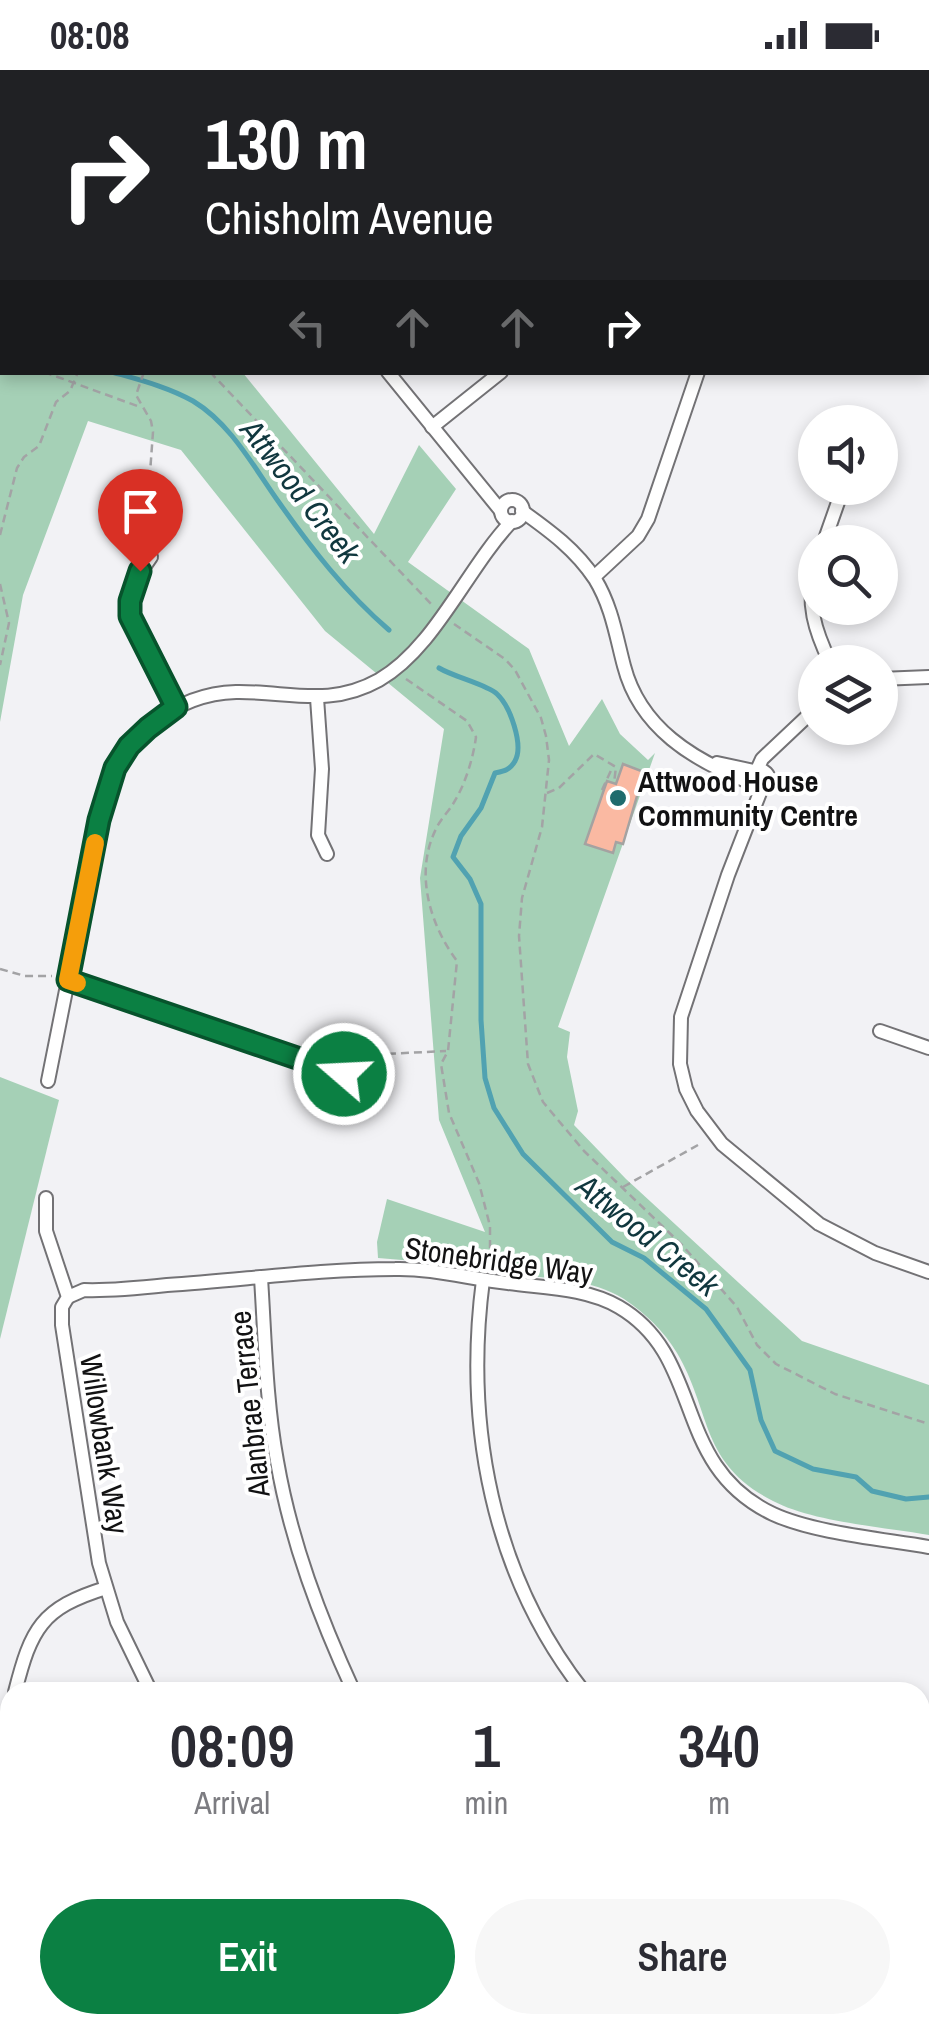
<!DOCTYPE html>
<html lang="en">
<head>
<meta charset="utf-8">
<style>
	body { margin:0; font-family:"Archivo Narrow",sans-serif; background:#f7f7f7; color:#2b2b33; height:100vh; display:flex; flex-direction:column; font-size:38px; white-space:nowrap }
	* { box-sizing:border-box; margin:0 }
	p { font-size:32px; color:#7c7c81 }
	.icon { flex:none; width:55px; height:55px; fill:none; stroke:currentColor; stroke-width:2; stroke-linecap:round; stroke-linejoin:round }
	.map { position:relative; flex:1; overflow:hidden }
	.side { position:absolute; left:0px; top:1612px; width:930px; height:352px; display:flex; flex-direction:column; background:#fff; border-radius:30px 30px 0 0; box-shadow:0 5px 15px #0003 }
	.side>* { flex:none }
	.banner { position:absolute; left:0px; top:0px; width:930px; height:305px; box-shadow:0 5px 15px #0003; background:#202124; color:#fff; overflow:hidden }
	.controls { position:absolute; left:798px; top:335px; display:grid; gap:20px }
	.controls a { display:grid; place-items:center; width:100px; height:100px; border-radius:50%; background:#fff; box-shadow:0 5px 15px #0003; font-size:50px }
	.pin { position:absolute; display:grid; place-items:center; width:85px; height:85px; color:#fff; margin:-102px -42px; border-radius:50% 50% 50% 0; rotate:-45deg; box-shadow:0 0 10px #0007 }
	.pin .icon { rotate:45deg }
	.me { position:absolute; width:110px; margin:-55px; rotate:289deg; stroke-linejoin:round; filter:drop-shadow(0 0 8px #0008) }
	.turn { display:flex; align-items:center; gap:35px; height:210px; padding:0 40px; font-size:45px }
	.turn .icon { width:130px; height:130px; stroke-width:2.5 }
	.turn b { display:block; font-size:70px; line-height:85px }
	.lanes { display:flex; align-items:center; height:95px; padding:0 40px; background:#0003; justify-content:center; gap:50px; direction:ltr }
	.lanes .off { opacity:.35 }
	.eta { display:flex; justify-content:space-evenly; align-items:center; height:170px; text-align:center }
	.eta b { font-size:60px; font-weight:600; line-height:70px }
	.cta { display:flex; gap:20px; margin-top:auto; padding:20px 40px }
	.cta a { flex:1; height:115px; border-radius:60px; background:#0b8043; color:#fff; font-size:40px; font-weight:600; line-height:115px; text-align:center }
	.cta a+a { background:#f7f7f7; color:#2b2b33 }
	.status { display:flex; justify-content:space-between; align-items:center; height:70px; padding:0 50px; background:#fff; direction:ltr }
	.status svg { height:28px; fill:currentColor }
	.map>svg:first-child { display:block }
	.green { fill:#a5d0b6 }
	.water { fill:#51a2b1 }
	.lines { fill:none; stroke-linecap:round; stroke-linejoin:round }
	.stream { stroke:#51a2b1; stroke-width:5 }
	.building { fill:#fab9a2; stroke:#a4a2a1; stroke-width:2.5 }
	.street-casing { stroke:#737275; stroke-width:16 }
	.path { stroke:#a3a3a5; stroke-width:2.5; stroke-dasharray:8 5; stroke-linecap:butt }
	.street { stroke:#fff; stroke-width:12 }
	.route-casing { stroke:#07532c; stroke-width:25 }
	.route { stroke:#0b8043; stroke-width:18 }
	.slow { stroke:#f59e0b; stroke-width:18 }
	.poi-dot { fill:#1f6b6d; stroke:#fff; stroke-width:4 }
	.labels { text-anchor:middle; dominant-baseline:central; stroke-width:8; stroke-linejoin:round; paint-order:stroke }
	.poi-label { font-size:30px; font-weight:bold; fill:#121213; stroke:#fff; text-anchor:start }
	.street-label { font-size:30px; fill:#121213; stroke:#fff }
	.water-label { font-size:32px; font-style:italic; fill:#10373e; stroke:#fff }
</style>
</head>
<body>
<div class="status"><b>08:08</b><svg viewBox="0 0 49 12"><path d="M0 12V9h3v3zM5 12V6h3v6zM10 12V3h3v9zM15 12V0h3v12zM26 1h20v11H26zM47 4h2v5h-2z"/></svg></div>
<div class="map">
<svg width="929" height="1963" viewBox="0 0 929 1963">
	<rect width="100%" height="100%" fill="#f2f2f5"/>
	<g class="green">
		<path d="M0,0H146L2,2V302L243,303L374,464L419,375L456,419L408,492L529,579L569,676L602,629L620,664L648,690L655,683L558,957L570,962L567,987L578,1041L574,1055L626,1109L802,1271L929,1315V1465C884,1457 813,1452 773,1431C699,1393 712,1342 677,1283C664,1261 645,1243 624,1229C593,1209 549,1209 514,1204C468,1198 423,1191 378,1188L377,1172L387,1129L485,1162L439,1050L420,808L444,659L325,561L181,380L88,351L23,525L0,652Z"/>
		<path d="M0,1007L59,1030L0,1269Z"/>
		<path d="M0,1857H10V1937L0,1933Z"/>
		<path d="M260,1955H504L501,1963H259Z"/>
		<path d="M522,1955H716L707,1963H519Z"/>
	</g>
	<path class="water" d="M434,1955H630L618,1963H504L483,1960L474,1963H428Z"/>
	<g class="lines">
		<g class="stream">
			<path d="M0,258L2,260"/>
			<path d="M112,302C140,310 168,317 193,331C231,354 253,396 278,431C311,478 346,523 389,560"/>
			<path d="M439,598C454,607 488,615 497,624C510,636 524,675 515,691C510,700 504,701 495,703L481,738L461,766L453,787L470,809L481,834V950L485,1008L494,1038L523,1084L612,1172L644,1188L706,1239L750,1300L761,1350L775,1381L813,1399L856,1407L872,1421L906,1429L929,1427"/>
		</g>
	</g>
	<path class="building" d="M623,694L644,702L623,774L616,772L613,783L585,774L607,711L616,714Z"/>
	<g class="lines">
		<defs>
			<g id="street">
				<path d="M794,0L800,2"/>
				<path d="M391,2L392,0"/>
				<path d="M606,2L607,0"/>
				<path d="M928,73L929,75"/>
				<path d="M388,302L501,441"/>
				<path d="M432,357L501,302"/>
				<circle cx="512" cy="441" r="11"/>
				<path d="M522,441C550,461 576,480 595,509C612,537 616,566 624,596C640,658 693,690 749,712"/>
				<path d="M824,472L843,418"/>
				<path d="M151,487C109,543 145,585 176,637"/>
				<path d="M815,498C806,533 815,561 830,592"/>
				<path d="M594,507L638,466L648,449L698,302"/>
				<path d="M880,609L929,607"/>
				<path d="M317,628L322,699L318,765L327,784"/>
				<path d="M717,693L754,701"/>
				<circle cx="759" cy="710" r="10"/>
				<path d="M757,700L762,689L815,639"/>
				<path d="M761,720L728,805L681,947L680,994L686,1019L697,1041L722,1074L819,1154L875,1183L929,1202"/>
				<path d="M68,910L344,1004"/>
				<path d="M880,961L929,978"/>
				<path d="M48,1011L105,724C126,667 173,624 236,622C288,621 329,638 379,610C435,578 467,498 512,451"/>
				<path d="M46,1128V1161L68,1227L62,1237V1255L99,1493L117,1552L151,1622"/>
				<path d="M261,1208C265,1269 266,1331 277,1391C291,1472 320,1548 354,1622"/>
				<path d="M483,1210C464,1355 492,1505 584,1622"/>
				<path d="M68,1227L84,1220C111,1221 139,1218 167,1215C243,1210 319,1199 395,1199C432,1198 471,1209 508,1213C545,1218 586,1218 619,1237C706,1288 670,1395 773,1444C814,1463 883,1469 929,1477"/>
				<path d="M15,1622C31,1559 41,1538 106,1518"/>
				<path d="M920,1671L929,1672"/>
				<path d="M0,1681L10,1641"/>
				<path d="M920,1869L929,1871"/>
				<path d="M920,1926L929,1930"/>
				<path d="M124,1955L185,1963"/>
				<path d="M249,1963L250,1955"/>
				<path d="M509,1963L510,1955"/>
			</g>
		</defs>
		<use href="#street" class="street-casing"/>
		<g class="path">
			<path d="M179,0L186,2"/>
			<path d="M52,2L53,0"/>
			<path d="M0,216L2,218"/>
			<path d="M928,264H929"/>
			<path d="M0,278L2,279"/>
			<path d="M44,302L140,337"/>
			<path d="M144,302L136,325L151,351L153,362L146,458"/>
			<path d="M210,302L433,536"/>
			<path d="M0,465L17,398L24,387L39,376L56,332L70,321L78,302"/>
			<path d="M0,514L9,553L0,595"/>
			<path d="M454,554L505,589L515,600L541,648L546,666L549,690L542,757L522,828L519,866L528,994L543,1032L584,1081L682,1175L737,1237L757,1275L776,1294L835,1324L929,1354"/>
			<path d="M406,609L467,651L476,667C473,689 465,715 453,734C448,742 440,750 436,759C414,803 430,855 457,891L448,981L441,994L449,1043L479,1113L490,1156V1194"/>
			<path d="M602,720L613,696"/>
			<path d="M547,723L559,718L594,684L616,697L614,713"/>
			<path d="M0,899L25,906H52"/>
			<path d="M362,985L446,981"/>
			<path d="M623,1117L698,1075"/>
			<path d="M0,1740L10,1699"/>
			<path d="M0,1882L10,1884"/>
			<path d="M920,1893L929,1898"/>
			<path d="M526,1963L527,1955"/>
		</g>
		<use href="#street" class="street"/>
	</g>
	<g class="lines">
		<defs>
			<path id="route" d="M140,501L130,531V546L176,637L148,658L129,676L115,698L99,750L68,910L344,1004"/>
		</defs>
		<use href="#route" class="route-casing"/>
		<use href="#route" class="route"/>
		<path class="slow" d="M77,913L68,910L95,773"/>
	</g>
	<circle class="poi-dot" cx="618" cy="728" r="10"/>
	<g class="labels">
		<g class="poi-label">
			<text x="638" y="711">Attwood House<tspan x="638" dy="34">Community Centre</tspan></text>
		</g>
		<g class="street-label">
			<text transform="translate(499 1190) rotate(8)">Stonebridge Way</text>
			<text transform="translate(249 1334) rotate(-96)">Alanbrae Terrace</text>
			<text transform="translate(105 1374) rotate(81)">Willowbank Way</text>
		</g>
		<g class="water-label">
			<text transform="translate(301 421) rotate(52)">Attwood Creek</text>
			<text transform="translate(648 1165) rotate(39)">Attwood Creek</text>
		</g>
	</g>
</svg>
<div class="controls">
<a><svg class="icon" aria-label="sound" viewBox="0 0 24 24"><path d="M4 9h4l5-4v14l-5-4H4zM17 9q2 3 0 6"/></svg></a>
<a><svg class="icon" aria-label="search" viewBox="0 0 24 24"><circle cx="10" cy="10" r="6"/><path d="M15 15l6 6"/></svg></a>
<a><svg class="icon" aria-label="layers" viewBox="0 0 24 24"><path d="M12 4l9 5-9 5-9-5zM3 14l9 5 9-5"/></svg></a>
</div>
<div class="pin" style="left:140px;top:501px;background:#d93025"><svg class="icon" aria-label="arrive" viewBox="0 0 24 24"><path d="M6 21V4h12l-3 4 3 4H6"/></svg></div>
<svg class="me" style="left:344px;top:1004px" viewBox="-20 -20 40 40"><circle r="17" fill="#0b8043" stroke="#fff" stroke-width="3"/><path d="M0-11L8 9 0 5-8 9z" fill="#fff"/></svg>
<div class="banner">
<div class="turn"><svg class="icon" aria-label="right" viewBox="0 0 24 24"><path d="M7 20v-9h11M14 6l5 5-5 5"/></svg><div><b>130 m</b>Chisholm Avenue</div></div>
<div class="lanes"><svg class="icon off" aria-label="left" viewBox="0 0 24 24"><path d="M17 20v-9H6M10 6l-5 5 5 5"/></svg><svg class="icon off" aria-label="ahead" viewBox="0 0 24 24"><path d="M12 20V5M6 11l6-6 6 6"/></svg><svg class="icon off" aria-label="ahead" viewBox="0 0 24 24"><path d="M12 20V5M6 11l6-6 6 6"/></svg><svg class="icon" aria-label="right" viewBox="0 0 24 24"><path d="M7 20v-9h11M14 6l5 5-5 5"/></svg></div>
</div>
<section class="side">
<div class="eta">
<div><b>08:09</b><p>Arrival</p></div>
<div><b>1</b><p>min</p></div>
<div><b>340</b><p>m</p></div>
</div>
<div class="cta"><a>Exit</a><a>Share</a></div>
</section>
</div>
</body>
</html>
